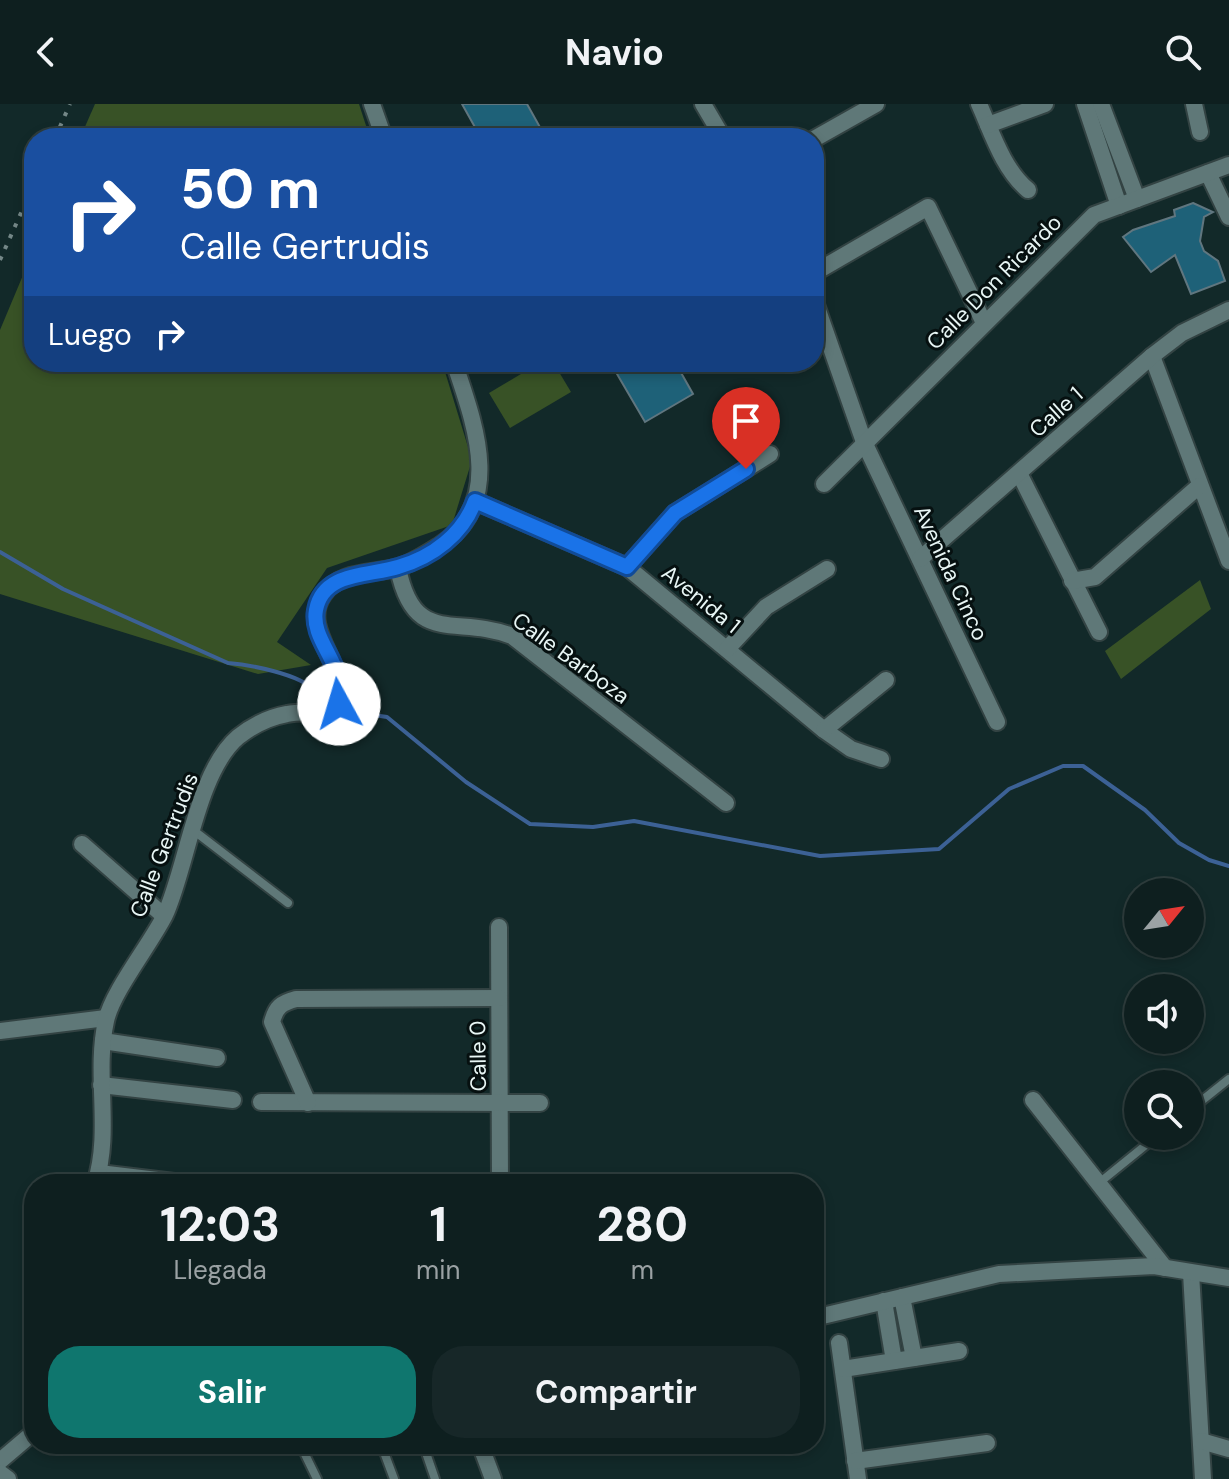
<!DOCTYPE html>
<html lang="es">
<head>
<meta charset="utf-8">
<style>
	body { margin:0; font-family:"DM Sans",sans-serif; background:#172728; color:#f1f3f6; height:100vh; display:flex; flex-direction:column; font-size:30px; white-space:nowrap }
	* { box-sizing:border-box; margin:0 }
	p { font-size:26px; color:#9ba2a4 }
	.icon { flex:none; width:44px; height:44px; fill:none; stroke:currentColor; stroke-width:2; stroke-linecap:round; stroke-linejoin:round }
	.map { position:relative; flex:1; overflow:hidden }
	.details { position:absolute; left:24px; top:1070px; width:800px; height:280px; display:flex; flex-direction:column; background:#0e1f1f; border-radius:32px; box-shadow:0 4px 12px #0003,0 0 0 2px #2e3d3d }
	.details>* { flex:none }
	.hud { position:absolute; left:24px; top:24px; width:800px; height:244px; border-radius:32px; box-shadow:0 4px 12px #0003,0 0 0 2px #2e3d3d; background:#1a4fa0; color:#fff; overflow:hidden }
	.needle { width:52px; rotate:60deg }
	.controls { position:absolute; left:1124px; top:774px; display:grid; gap:16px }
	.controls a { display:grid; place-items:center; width:80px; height:80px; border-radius:50%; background:#0e1f1f; box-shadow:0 4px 12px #0003,0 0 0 2px #2e3d3d; font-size:40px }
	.pin { position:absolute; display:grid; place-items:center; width:68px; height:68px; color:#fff; margin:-82px -34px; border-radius:50% 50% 50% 0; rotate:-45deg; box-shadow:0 0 8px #0007 }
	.pin .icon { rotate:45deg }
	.me { position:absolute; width:88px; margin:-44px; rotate:354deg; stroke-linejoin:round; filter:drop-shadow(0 0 6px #0008) }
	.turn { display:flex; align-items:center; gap:28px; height:168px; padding:0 24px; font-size:36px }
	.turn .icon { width:104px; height:104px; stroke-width:2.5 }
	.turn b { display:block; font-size:56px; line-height:68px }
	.then { display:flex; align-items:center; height:76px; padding:0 24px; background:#0003; gap:16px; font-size:30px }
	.eta { display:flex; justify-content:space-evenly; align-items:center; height:136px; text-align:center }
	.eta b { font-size:48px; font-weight:700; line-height:56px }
	.cta { display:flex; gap:16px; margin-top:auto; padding:16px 24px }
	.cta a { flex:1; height:92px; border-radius:32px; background:#0f766e; color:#fff; font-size:32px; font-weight:700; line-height:92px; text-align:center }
	.cta a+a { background:#172728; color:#f1f3f6 }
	header { display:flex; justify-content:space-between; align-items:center; height:104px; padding:0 24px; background:#0e1f1f; font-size:36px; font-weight:700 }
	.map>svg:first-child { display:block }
	.green { fill:#385226 }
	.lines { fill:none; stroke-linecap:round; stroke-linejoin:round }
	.stream { stroke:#3c6195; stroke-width:4 }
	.building { fill:#1e6178; stroke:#60767f; stroke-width:2 }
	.lane-casing { stroke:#334343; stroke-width:12 }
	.street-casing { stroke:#334343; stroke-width:20 }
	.lane { stroke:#5f7878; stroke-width:8 }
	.street { stroke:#5f7878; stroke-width:16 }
	.rail { stroke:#748787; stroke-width:4; stroke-dasharray:4 8; stroke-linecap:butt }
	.route-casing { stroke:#114b97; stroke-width:20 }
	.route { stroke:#1a73e8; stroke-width:14 }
	.labels { text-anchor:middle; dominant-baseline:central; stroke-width:6; stroke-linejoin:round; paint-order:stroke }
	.street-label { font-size:22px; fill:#e8f6f5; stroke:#061010 }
</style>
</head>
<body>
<header><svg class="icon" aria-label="back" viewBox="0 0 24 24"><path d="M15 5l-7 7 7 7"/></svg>Navio<svg class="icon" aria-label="search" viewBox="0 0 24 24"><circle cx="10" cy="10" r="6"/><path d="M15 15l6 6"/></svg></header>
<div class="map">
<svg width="1229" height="1375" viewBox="0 0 1229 1375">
	<rect width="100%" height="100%" fill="#122929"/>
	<g class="green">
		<path d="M95,0H359L370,34H80Z"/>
		<path d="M34,145V258H442L472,356L452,421L327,464L277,538L311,561L258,570L0,490V226Z"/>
		<path d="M541,258H553L571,288L510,324L489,289Z"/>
		<path d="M1200,476L1211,505L1121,575L1105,547Z"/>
	</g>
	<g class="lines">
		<g class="stream">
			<path d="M0,448L63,485L228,559C251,561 299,570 314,586C318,590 320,598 323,603"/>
			<path d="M340,606L387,613L466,678L530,720L593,723L634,717L820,752L939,745L1009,685L1063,662H1083L1145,706L1179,739L1209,756L1229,762"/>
		</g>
	</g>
	<g class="building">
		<path d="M462,0H527L546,34H481Z"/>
		<path d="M1193,99L1213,108L1204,113L1200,137L1204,147L1218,157L1225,177L1191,190L1175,151L1151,168L1123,133L1133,126L1175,112L1174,106Z"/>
		<path d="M610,258H675L693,290L645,318Z"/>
	</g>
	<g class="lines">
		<defs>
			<g id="lane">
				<path d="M193,726L288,799"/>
				<path d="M1190,1006L1229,975"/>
				<path d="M1099,1079L1157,1032"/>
				<path d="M300,1340L317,1375"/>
				<path d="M381,1340L394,1375"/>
				<path d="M423,1340L435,1375"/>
			</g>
			<g id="street">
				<path d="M372,0L384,34"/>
				<path d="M703,0L723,34"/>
				<path d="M979,0C992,29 1003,65 1028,86"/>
				<path d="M1085,0L1119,102"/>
				<path d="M1101,0L1137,95"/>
				<path d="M1194,0L1200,28"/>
				<path d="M988,21L1045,0"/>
				<path d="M814,35L876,0"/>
				<path d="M1208,69L1229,113"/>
				<path d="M814,169L928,103L984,219"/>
				<path d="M814,195L864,338L997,618"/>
				<path d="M1152,252L1229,457"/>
				<path d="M1020,371L1099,528"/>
				<path d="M824,380L1094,111L1229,61"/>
				<path d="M475,397L627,463L824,626L851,645L881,655"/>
				<path d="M920,455L1152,252L1182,229L1229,206"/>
				<path d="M627,463L675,409L770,350"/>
				<path d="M398,464C414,544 456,510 512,532L726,699"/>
				<path d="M1072,477L1095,473L1199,382"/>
				<path d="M727,545L766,503L827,465"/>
				<path d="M824,626L886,576"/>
				<path d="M82,740L164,812"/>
				<path d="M499,823L500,1080"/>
				<path d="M0,927L106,914"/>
				<path d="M103,937L217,954"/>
				<path d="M101,981L233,996"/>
				<path d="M1033,996L1165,1164"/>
				<path d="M261,998L540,999"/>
				<path d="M308,999L272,918C276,903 281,899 296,895L499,894"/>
				<path d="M99,1069L191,1080"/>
				<path d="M95,1080C112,1027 94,971 106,917C112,888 150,841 165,811C187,763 197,668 238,633C252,622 270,613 287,610C306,606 323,613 339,600C348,560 299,525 323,491C338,467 371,470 395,464C410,461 426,450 439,442C506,399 474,318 454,258"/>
				<path d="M1191,1169L1203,1375"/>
				<path d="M902,1193L914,1254"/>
				<path d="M884,1197L894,1257"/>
				<path d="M814,1214L999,1170L1154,1162L1229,1174"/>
				<path d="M839,1239L858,1375"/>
				<path d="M843,1265L959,1247"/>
				<path d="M1201,1337L1229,1345"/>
				<path d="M480,1340L493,1375"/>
				<path d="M0,1357L34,1328"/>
				<path d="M855,1357L987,1339"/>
				<path d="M0,1369L8,1375"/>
			</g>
		</defs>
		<use href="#lane" class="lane-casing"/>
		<use href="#street" class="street-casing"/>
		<use href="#lane" class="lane"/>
		<use href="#street" class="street"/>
		<g class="rail">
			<path d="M55,34L70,0"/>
			<path d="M0,156L34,80"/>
		</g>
	</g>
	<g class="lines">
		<defs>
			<path id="route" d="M339,600C348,561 310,538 316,506C323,467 370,472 398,463C433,453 463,430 475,397L627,463L675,409L746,365"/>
		</defs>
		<use href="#route" class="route-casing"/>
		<use href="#route" class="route"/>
	</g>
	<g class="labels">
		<g class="street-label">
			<text transform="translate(994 178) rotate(-45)">Calle Don Ricardo</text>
			<text transform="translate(1056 308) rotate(-42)">Calle 1</text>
			<text transform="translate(951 469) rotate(65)">Avenida Cinco</text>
			<text transform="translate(701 495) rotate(39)">Avenida 1</text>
			<text transform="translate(571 554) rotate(36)">Calle Barboza</text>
			<text transform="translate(164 741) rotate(-69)">Calle Gertrudis</text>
			<text transform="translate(478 952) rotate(-91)">Calle 0</text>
		</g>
	</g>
</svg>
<div class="controls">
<a><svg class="needle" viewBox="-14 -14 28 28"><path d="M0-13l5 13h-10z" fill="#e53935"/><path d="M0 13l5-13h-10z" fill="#9ba2a4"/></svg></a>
<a><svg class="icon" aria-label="sound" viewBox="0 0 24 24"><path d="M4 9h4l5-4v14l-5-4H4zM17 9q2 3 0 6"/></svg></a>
<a><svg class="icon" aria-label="search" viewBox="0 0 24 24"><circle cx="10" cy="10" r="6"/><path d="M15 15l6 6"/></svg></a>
</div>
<div class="pin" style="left:746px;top:365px;background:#d93025"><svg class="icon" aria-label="arrive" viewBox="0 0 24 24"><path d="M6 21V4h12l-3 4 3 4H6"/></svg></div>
<svg class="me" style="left:339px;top:600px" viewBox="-20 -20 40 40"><circle r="19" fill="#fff"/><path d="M0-13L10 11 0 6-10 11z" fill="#1a73e8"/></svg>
<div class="hud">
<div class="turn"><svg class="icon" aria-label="right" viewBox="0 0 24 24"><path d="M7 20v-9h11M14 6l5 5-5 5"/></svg><div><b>50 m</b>Calle Gertrudis</div></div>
<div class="then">Luego<svg class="icon" aria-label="right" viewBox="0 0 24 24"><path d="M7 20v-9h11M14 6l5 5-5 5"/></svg></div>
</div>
<section class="details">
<div class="eta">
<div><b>12:03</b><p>Llegada</p></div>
<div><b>1</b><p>min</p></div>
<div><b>280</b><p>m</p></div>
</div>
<div class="cta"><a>Salir</a><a>Compartir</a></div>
</section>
</div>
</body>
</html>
